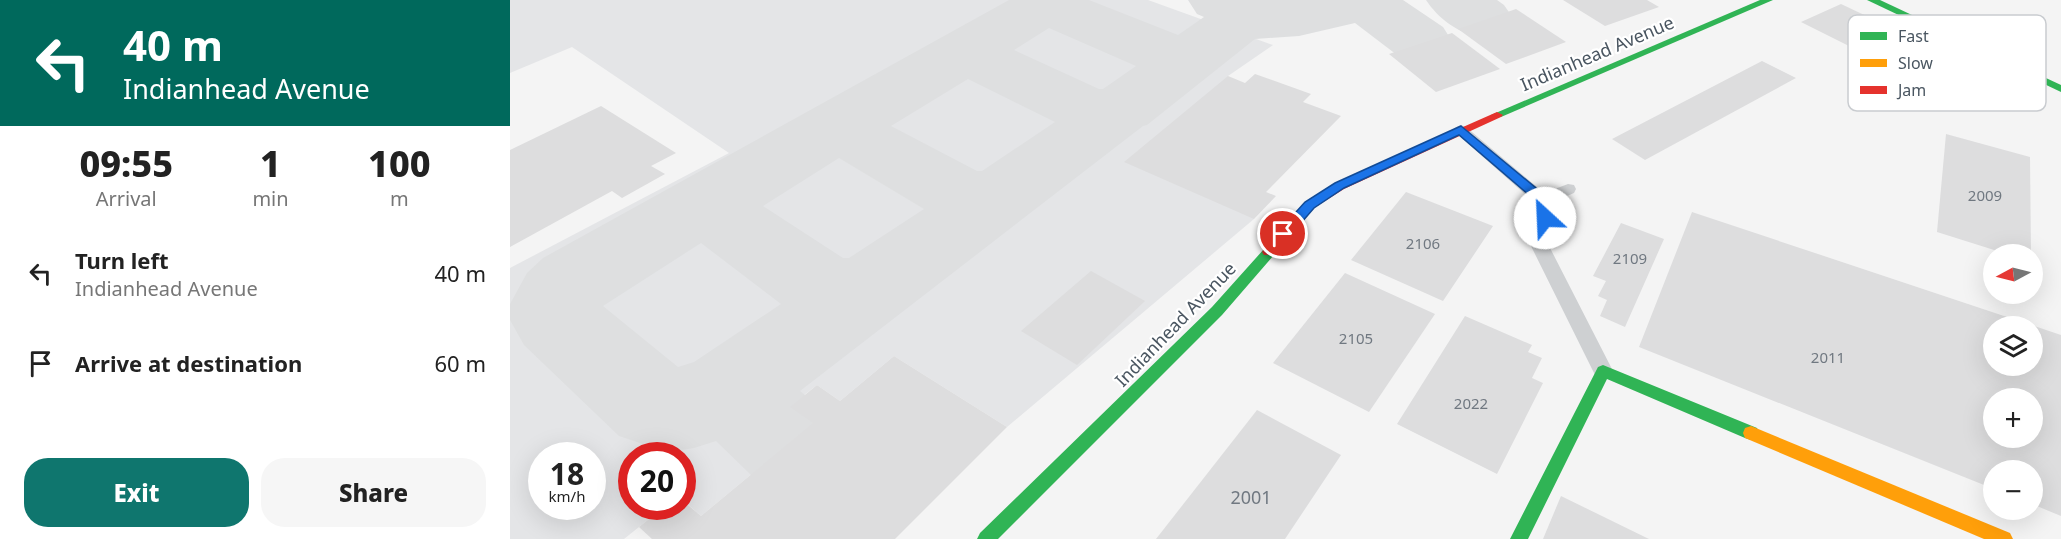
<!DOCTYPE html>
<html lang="en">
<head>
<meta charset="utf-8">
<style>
	body { margin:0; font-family:"Noto Sans",sans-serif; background:#f6f6f6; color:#222; height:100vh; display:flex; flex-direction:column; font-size:22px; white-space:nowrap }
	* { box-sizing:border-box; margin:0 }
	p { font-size:20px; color:#767676 }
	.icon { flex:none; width:33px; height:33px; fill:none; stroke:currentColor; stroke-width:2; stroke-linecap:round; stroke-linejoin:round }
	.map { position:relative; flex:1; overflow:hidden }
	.side { display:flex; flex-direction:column; background:#fff; width:510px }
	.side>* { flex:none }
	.guide { background:#00695c; color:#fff; overflow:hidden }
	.needle { width:39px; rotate:263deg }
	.fabs { position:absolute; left:1473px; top:244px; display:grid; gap:12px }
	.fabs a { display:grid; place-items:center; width:60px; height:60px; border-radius:50%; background:#fff; box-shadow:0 6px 24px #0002; font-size:30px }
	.speed { position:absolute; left:18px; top:442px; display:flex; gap:12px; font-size:30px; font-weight:700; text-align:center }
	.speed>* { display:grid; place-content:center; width:78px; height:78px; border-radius:50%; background:#fff; box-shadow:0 6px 24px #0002; line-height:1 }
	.speed small { font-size:15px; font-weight:400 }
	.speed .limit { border:9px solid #d22; background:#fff; color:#111 }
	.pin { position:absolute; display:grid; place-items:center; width:51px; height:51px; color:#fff; margin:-26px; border:3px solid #fff; border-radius:50%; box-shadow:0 2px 6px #0007 }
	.me { position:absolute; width:66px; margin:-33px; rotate:335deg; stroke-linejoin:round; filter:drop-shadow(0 0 4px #0008) }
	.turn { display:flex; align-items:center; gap:21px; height:126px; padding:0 24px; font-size:27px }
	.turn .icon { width:78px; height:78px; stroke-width:2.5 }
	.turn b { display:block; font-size:42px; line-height:51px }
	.eta { display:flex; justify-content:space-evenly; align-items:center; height:102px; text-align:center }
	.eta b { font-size:36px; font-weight:800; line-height:42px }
	.cta { display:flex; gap:12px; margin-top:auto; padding:12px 24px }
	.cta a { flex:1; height:69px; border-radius:24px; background:#0f766e; color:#fff; font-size:24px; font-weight:800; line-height:69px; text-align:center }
	.cta a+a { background:#f6f6f6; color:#222 }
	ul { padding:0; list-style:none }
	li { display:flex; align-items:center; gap:18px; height:90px; padding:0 24px }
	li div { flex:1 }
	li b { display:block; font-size:22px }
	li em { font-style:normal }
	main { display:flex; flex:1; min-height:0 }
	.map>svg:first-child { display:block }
	.airport { fill:#e4e5e7; fill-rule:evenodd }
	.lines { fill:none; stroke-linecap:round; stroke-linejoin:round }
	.taxiway { fill:#dedfe0; fill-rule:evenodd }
	.building { fill:#ddddde; fill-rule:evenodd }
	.lane { fill:#ced0d2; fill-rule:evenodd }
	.fast { fill:#30b455; fill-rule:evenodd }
	.slow { fill:#ff9f0a; fill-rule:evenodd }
	.jam { fill:#e5322d; fill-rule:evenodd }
	.route { fill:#1a73e8; stroke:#114b97; stroke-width:1.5 }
	.labels { text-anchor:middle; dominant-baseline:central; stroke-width:4.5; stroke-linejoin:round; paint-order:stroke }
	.number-label { font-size:15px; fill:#707881 }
	.street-label { font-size:18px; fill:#4a5661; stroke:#fff }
	.near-number-label { font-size:18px; fill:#707881 }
	.key { fill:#fff; stroke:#c9ccd0; stroke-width:1.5 }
	.key-label { font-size:16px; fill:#4a5661 }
</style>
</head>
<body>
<main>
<section class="side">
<div class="guide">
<div class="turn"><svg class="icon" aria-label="left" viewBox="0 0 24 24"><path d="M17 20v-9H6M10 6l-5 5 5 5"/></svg><div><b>40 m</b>Indianhead Avenue</div></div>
</div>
<div class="eta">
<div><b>09:55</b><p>Arrival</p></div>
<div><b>1</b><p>min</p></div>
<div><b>100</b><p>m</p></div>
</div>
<ul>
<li><svg class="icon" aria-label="left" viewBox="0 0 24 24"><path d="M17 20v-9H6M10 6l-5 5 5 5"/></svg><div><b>Turn left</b><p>Indianhead Avenue</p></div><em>40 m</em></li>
<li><svg class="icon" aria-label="arrive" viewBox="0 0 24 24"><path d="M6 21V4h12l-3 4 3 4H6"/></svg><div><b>Arrive at destination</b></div><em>60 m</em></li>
</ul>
<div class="cta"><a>Exit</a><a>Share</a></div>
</section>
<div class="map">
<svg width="1551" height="539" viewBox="0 0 1551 539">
	<rect width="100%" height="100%" fill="#f4f4f4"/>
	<path class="airport" d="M0,0H638L763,45L718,76L744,219L497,427L384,356L330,401L307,385L280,406L303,423L191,516L173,500L172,456H122V507H154L114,539H0V268L219,153L62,47L0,73ZM32,456H82V507H32Z"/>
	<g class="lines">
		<g class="taxiway">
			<path d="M499,0H579L668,35L694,17L687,14L678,0H893L933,27L942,41L933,55L910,60L887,55L845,23L789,36L745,39L637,125L633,126L290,391L315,411L330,443L315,475L278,488L241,475L206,441L184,448L165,451L145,448L109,436L14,345L0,320V304L17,273L33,258ZM539,28L626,66L593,89H589L504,50ZM458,79L545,122L472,171H467L381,126ZM329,158L414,209L339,258H333L253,206ZM191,243L271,304L184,362L168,367L93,306Z"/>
			<path d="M916,0H987L994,5L1003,18L994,31C987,33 978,37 970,36C948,34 928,18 916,0Z"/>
		</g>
	</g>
	<g class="building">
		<path d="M1053,0H1137L1149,7L1095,26Z"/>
		<path d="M1331,4L1473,71L1433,93L1291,22Z"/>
		<path d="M1006,9L1056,42L996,64L948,29Z"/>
		<path d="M942,33L990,69L926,92L879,54Z"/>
		<path d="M1252,61L1286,78L1135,160L1102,139Z"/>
		<path d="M745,74L801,94L793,102L831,116L756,192L766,196L744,219L614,162L718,76L735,83Z"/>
		<path d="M91,106L166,153L141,166L155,174L112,198L102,191L0,247V150Z"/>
		<path d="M1436,134L1520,157L1521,255H1500L1427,232Z"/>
		<path d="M896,192L983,226L933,301L841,260Z"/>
		<path d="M1182,212L1551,335V516L1522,504V471H1484V489L1129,347ZM1484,327H1522V366H1484ZM1484,399H1522V438H1484Z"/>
		<path d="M1111,223L1154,239L1115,327L1090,316L1097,300L1088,296L1096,281L1083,276Z"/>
		<path d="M581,271L635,301L567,365L511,331Z"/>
		<path d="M835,273L925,314L859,412L763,363Z"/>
		<path d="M955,316L1022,345L1018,352L1032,358L1022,378L1033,383L987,474L887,424Z"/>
		<path d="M384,356L497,427L385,539H142L129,527L154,507H172V500L191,516L303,423L280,407L307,385L330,401Z"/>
		<path d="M747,410L831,455L775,539H646Z"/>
		<path d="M1051,496L1139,539H1033Z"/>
	</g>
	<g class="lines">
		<path class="lane" d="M951,125L956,127L1034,193L1058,184L1064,185L1066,189L1064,193L1041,203L1043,217L1038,244L1103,371L1100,377L1093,379L1086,377L1020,244L1027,217L1024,202L946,133L943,130L946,127Z"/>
		<g class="fast">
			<path d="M1250,0H1263L991,117H983L981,115Z"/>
			<path d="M1357,0H1370L1551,85V92Z"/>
			<path d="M759,247L764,249L766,252L764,255L712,315L488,539H467L470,533L702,307L754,249Z"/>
			<path d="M1093,365L1247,428L1249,433L1247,438L1241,440L1235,438L1097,379L1018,539H1000L1088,367Z"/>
		</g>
		<path class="slow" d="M1241,426L1500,533L1503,539H1474L1235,438L1233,433L1235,428Z"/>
		<path class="jam" d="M987,112L993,115L991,117L834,189L804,208L764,255H754L752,252L754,249L796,202L826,183Z"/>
	</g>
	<path class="route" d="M951,126L1037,197L1042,218L1040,221H1031L1026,201L949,135L834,188L804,208L778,238H768L766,234L795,202L825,183Z"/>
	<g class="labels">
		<g class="number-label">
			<text x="1475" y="195">2009</text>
			<text x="913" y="243">2106</text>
			<text x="1120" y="258">2109</text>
			<text x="846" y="338">2105</text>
			<text x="1318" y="357">2011</text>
			<text x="961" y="403">2022</text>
		</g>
		<g class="street-label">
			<text transform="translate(1087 53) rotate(-23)">Indianhead Avenue</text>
			<text transform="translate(665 324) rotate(-46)">Indianhead Avenue</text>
		</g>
		<g class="near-number-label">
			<text x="741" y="497">2001</text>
		</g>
	</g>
	<rect x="1338" y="15" width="198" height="96" rx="9" class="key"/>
	<rect x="1350" y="32" width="27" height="8" fill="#30b455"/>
	<rect x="1350" y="59" width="27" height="8" fill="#ff9f0a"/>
	<rect x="1350" y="86" width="27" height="8" fill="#e5322d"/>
	<g class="key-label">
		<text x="1388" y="42">Fast</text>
		<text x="1388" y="69">Slow</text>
		<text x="1388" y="96">Jam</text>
	</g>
</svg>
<div class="fabs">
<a><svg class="needle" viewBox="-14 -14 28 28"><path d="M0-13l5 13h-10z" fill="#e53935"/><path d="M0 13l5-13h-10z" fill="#767676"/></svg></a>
<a><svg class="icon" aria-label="layers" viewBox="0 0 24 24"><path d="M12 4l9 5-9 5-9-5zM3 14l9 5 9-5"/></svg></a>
<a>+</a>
<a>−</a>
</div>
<div class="speed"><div>18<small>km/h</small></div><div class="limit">20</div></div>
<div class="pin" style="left:773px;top:234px;background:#d93025"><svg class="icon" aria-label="arrive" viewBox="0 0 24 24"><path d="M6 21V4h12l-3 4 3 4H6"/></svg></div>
<svg class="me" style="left:1035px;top:218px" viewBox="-20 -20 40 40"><circle r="19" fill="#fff"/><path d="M0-13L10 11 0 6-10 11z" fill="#1a73e8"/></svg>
</div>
</main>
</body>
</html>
